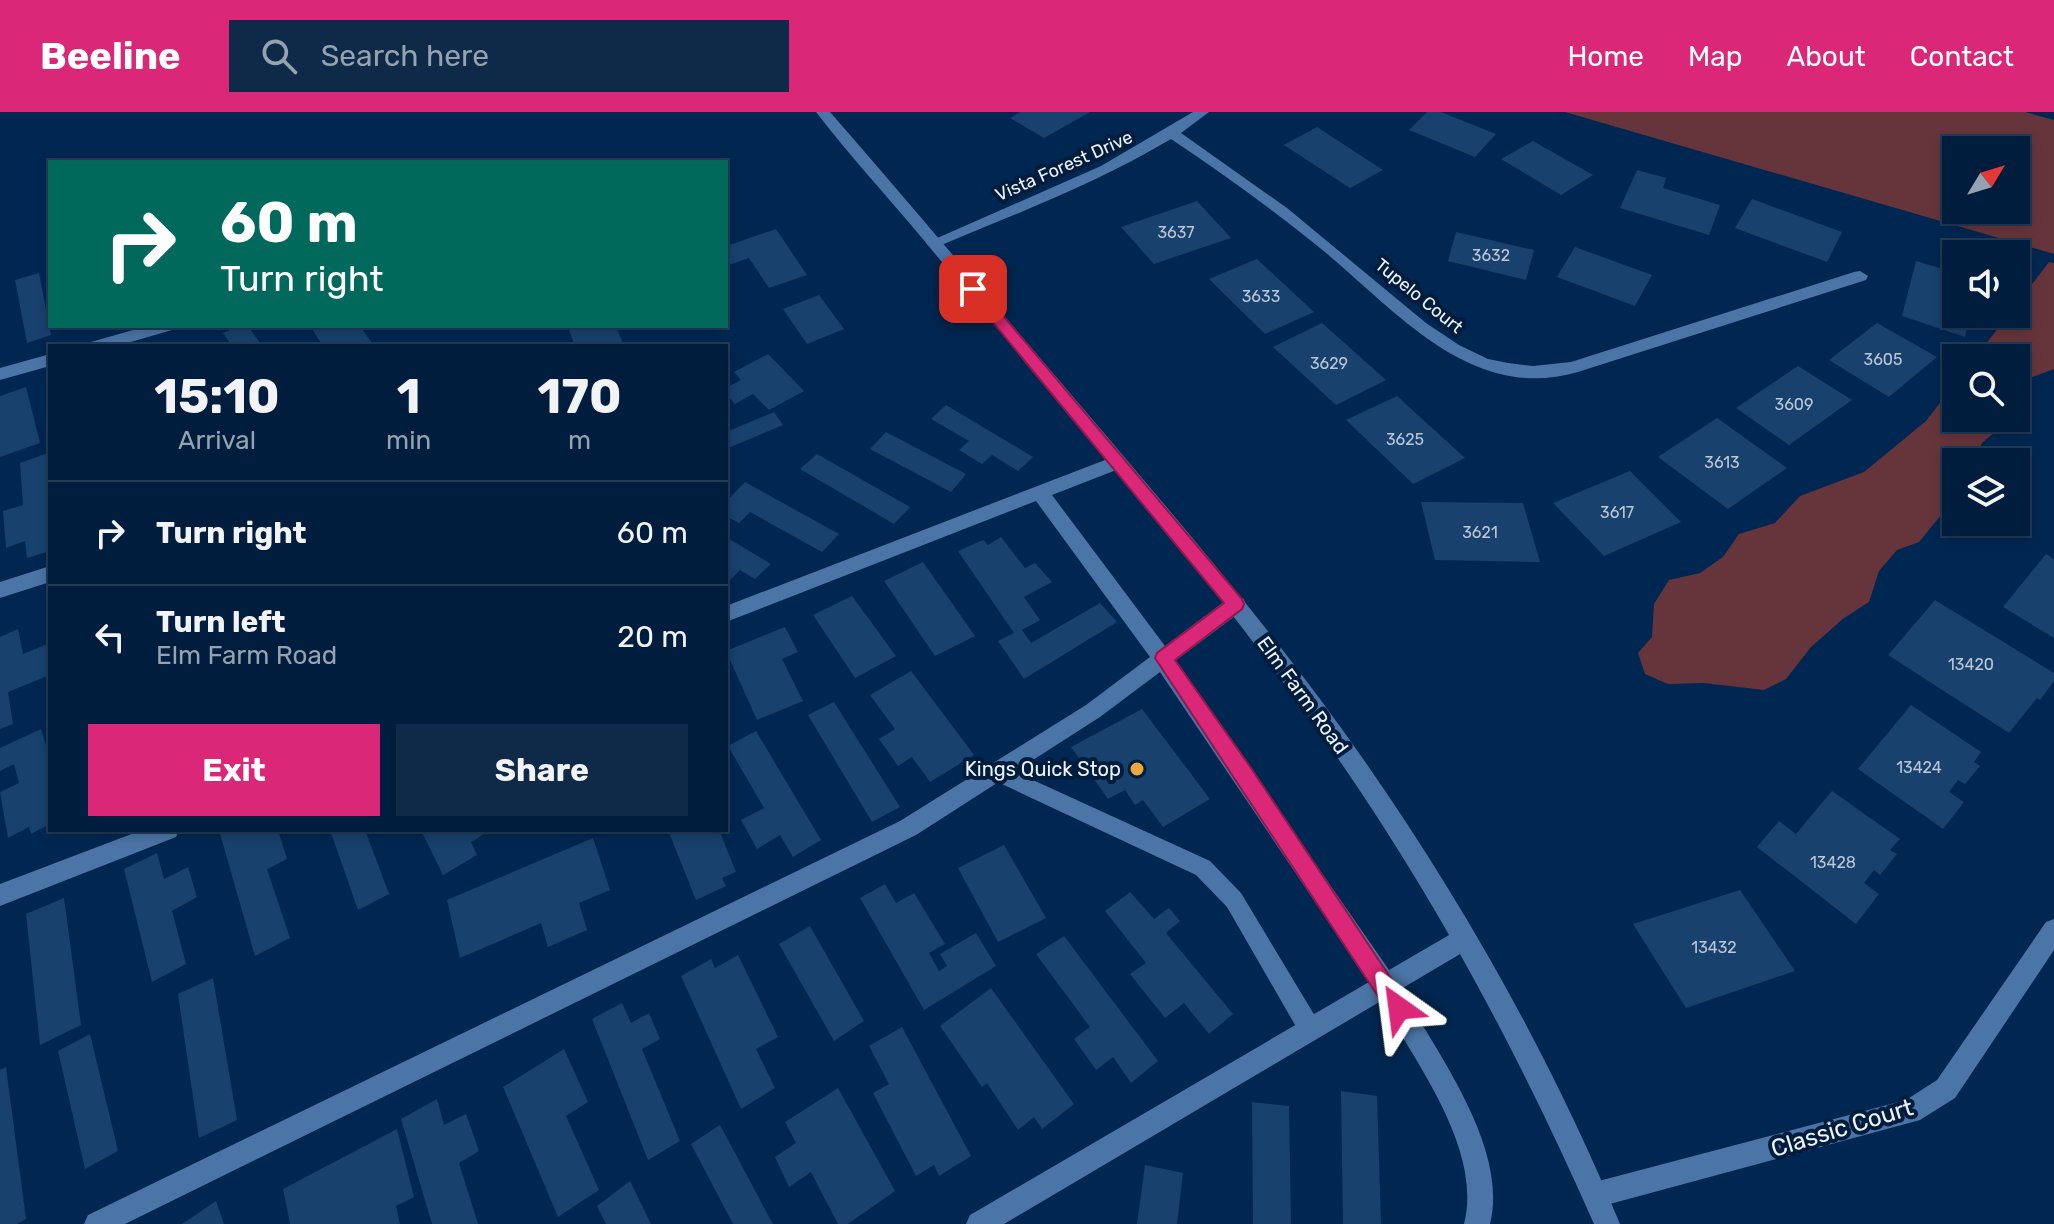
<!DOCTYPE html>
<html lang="en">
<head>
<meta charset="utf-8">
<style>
	body { margin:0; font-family:Rubik,sans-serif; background:#0e2a48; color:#f1f3f6; height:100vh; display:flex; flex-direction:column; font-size:30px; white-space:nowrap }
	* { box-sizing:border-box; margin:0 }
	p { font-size:26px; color:#95a2b0 }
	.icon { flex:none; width:44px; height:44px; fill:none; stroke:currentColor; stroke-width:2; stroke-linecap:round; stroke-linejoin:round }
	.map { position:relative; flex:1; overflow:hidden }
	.sheet { position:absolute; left:48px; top:232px; width:680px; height:488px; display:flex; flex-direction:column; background:#001d3d; border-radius:0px; box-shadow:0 4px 12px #0003,0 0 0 2px #223b57 }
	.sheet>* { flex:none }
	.top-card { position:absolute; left:48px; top:48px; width:680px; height:168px; border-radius:0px; box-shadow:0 4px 12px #0003,0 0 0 2px #223b57; background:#00695c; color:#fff; overflow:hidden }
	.needle { width:52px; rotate:52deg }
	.fabs { position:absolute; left:1942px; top:24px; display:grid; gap:16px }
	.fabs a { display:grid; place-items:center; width:88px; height:88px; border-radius:0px; background:#001d3d; box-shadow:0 4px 12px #0003,0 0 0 2px #223b57; font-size:40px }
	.pin { position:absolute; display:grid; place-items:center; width:68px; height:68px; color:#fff; margin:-34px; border-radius:16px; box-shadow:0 4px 12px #0006 }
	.me { position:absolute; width:88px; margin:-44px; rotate:329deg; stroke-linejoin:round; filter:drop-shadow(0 0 6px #0008) }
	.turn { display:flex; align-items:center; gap:28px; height:168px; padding:0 40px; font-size:36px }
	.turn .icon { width:104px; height:104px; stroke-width:2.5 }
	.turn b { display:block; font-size:56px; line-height:68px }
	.eta { display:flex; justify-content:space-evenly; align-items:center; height:136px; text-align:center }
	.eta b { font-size:48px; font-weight:700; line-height:56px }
	.button { display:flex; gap:16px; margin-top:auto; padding:16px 40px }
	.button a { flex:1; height:92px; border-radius:0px; background:#db2777; color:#fff; font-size:32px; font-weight:700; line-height:92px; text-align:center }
	.button a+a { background:#0e2a48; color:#f1f3f6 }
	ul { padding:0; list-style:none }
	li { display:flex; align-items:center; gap:24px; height:104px; padding:0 40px; border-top:2px solid #223b57 }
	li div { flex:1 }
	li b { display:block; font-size:30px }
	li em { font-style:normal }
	header { display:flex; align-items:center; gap:48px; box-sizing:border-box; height:112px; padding:0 40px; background:#db2777; color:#fff }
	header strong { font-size:38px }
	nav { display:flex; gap:44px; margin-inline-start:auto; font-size:28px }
	.search { width:560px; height:72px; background:#0e2a48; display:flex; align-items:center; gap:20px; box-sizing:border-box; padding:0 28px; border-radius:0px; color:#95a2b0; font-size:30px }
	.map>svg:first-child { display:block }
	.green { fill:#66353b; fill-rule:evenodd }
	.building { fill:#18416e }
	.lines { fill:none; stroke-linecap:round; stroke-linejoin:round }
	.service { fill:#4b75a6; fill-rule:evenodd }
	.minor { fill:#4b75a6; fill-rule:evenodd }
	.tertiary { fill:#4b75a6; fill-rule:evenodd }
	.route { fill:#db2777; stroke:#8e194d; stroke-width:2 }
	.poi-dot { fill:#eea73d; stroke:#001d3e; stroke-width:3 }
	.labels { text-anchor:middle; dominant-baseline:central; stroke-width:8; stroke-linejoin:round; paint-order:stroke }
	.number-label { font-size:16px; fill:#bac7d7 }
	.far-street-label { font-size:18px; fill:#f0f4fa; stroke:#001d3e }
	.street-label { font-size:20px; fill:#f0f4fa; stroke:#001d3e }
	.poi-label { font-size:20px; fill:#f0f4fa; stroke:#001d3e; text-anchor:end }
	.near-street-label { font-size:24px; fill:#f0f4fa; stroke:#001d3e }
</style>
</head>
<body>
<header>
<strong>Beeline</strong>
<div class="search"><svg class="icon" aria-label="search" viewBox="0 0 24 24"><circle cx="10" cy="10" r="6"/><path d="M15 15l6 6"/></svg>Search here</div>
<nav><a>Home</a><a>Map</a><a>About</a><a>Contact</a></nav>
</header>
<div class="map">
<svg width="2054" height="1112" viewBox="0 0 2054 1112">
	<rect width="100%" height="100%" fill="#002751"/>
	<g class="green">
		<path d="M1565,0H2025L2054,8V142ZM1956,38H2016V98H1956Z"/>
		<path d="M2049,150L2054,151V257L2022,269L2024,296L2016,302V246H1975L2009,202H2016V193Z"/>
		<path d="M1956,270V306H2011L1982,331L1974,350H1956V383L1950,392L1919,430L1897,438L1879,459L1869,490L1844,506L1811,535L1786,567L1764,578L1704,571L1668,572L1645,562L1638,541L1652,525L1654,492L1669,468L1700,461L1723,445L1739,422L1775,411L1800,384L1864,360L1926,309Z"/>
	</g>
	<g class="building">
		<path d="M1020,0H1090L1044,26L1010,6Z"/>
		<path d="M1427,0H1441L1496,22L1475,45L1409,18Z"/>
		<path d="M1317,15L1383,58L1350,76L1284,33Z"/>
		<path d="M1533,29L1593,63L1561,83L1501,47Z"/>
		<path d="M1637,58L1666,66L1663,76L1720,93L1709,123L1620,96Z"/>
		<path d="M1752,87L1842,120L1827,150L1735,116Z"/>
		<path d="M1197,89L1231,126L1154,152L1121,115Z"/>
		<path d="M776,117L807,163L769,176L749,146L726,154V134Z"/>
		<path d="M1456,120L1534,138L1526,168L1448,149Z"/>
		<path d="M1575,135L1652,163L1635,194L1557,165Z"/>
		<path d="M1257,147L1314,200L1265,222L1209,167Z"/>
		<path d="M1916,149L1956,161V202H1970L1965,225L1902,204Z"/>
		<path d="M39,161L51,223L27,231L15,168Z"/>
		<path d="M819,183L844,217L807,232L783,197Z"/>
		<path d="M1322,211L1386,268L1336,293L1273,235Z"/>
		<path d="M1877,211L1937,245L1889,285L1829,248Z"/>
		<path d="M239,214H248L262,234H232L223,221Z"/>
		<path d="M310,214H360L374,234H323Z"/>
		<path d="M572,214H616L624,234H575L568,215Z"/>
		<path d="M768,242L804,279L769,298L753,282L735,292L726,282V276L741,268L734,260Z"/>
		<path d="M1798,254L1852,288L1789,333L1736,296Z"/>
		<path d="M26,275L40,331L0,345V284Z"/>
		<path d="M1397,284L1465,346L1413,372L1346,308Z"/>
		<path d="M946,293L1033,345L1018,359L992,343L982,352L959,338L969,329L931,307Z"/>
		<path d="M774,300L783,313L726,337V320Z"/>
		<path d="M1717,306L1787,356L1728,397L1658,345Z"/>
		<path d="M886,320L966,362L951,380L870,337Z"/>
		<path d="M48,341L50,439L27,446L25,429L6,436L3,399L23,393L20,351Z"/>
		<path d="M817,342L910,395L894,412L800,357Z"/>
		<path d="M1630,359L1681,410L1604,444L1553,391Z"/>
		<path d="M745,370L839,422L822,440L750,400L739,411L726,404V390Z"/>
		<path d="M1421,390L1523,391L1540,450L1435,448Z"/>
		<path d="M726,425L771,452L755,467L740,458L726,472Z"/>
		<path d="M1001,425L1025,456L1035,451L1052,470L1024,485L1040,508L1022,518L1031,531L1100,491L1117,510L1024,567L998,529L1014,521L958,439L983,428L988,433Z"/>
		<path d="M2046,442L2054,447V526L2003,495Z"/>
		<path d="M923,450L975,524L935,544L884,469Z"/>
		<path d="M852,484L896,544L855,566L813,503Z"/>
		<path d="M1935,488L2054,561V569L2040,588L2037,586L2009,621L1888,543Z"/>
		<path d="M785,515L798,540L782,547L803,589L757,608L726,539Z"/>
		<path d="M18,517L23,542L50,531V563L8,580L13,612L0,617V525Z"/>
		<path d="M911,559L974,643L930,670L912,645L898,654L879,627L895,617L870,583Z"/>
		<path d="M834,590L900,695L872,710L808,603Z"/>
		<path d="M1911,593L1981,640L1974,650L1980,654L1965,672L1958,668L1949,680L1964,690L1943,717L1858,657Z"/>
		<path d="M1142,597L1210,687L1163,715L1143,688L1135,693L1125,678L1108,687L1071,635Z"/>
		<path d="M41,617L50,647V712L31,722L29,715L8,726L0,680L19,671L14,652L0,659V636Z"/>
		<path d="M756,619L821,728L793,745L780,723L757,737L741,708L764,696L728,634Z"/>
		<path d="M1832,679L1900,727L1890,738L1897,742L1880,763L1874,758L1864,771L1879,782L1856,812L1757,735L1779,709L1796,722Z"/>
		<path d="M219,718H278L287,747L267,757L290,826L255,844Z"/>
		<path d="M330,718H365L389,782L358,798Z"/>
		<path d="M421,718H482L484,722L471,730L477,743L443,763Z"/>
		<path d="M668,718H703L704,721L719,718L736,760L722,766L726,774L696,788Z"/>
		<path d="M593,726L610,778L579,791L587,818L548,835L541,811L460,846L447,788Z"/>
		<path d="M1004,733L1046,806L998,830L958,756Z"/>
		<path d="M157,741L164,767L188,755L197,785L172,799L186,852L152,870L124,757Z"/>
		<path d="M885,772L896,791L914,781L945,832L929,841L939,859L947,854L940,842L976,821L996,854L924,898L860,786Z"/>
		<path d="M1740,778L1795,859L1686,896L1633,812Z"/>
		<path d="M1130,780L1154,807L1169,796L1180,809L1166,821L1233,902L1209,922L1184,891L1165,906L1130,862L1146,851L1105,799Z"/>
		<path d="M64,786L81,913L40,933L26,802Z"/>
		<path d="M810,814L864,909L834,929L779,832Z"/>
		<path d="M1064,824L1158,949L1131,971L1113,945L1096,958L1074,927L1090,915L1036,842Z"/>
		<path d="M738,843L778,925L756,937L775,976L741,997L681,864L711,847L715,856Z"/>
		<path d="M213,866L237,1008L199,1026L178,882Z"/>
		<path d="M991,876L1074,992L1042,1017L1034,1005L1018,1018L987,971L982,975L940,914Z"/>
		<path d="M622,891L631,911L649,901L660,927L642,937L680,1029L648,1048L592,907Z"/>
		<path d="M902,915L971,1044L939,1064L934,1053L916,1064L873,981L889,972L869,934Z"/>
		<path d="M90,922L118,1039L85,1057L58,939Z"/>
		<path d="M564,937L588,990L566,1004L599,1078L558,1105L503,975Z"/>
		<path d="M6,955L26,1107L17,1112H0V958Z"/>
		<path d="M838,976L895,1079L848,1112H838L811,1060L789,1075L775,1045L796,1031L785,1010Z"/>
		<path d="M1341,979L1377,984L1381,1112H1343Z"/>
		<path d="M437,987L444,1013L466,1002L479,1039L459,1051L478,1112H432L401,1007Z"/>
		<path d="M1252,990L1289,994L1291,1112H1253Z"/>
		<path d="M720,1013L773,1112H733L691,1032Z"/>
		<path d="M397,1017L414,1085L396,1094L400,1112H290L283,1077Z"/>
		<path d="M1145,1053L1183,1061L1177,1112H1137Z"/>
		<path d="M630,1069L651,1112H606L597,1094Z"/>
		<path d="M216,1089L224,1112H182Z"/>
	</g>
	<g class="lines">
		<path class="service" d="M996,651L1210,749L1241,781L1318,909L1321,917L1318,925L1310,928L1302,925L1227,795L1196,763L989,666L986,660L989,654Z"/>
		<g class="minor">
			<path d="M1193,0H1209L1181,21L1287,96L1426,211L1459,233L1488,247L1508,251L1533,254L1571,250L1854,160L1860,159L1868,164L1866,168L1578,260C1470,292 1394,196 1320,136C1272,97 1222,61 1171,27C1097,71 1018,101 939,134H929L926,131L1101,54Z"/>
			<path d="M147,214H174L172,218L117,234H89L91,230Z"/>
			<path d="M50,242V254L0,268V256Z"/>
			<path d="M1118,343L1127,350L1124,355L1052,383L1165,534L1229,486H1243L1246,492L1243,498L1175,549L1389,858L1456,819L1464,816L1472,819L1476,827L1472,835L1401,877C1437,941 1509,1036 1490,1112H1464C1483,1038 1416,951 1381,889L1004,1112H966L970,1103L1369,870L1160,560L1100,605L916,723L125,1112H84L88,1103L900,709L1086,593L1150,545L1036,389L726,510V494Z"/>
			<path d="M50,454V470L0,486V470Z"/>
			<path d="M142,718H179L176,725L0,794V772Z"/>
			<path d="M2054,807V838L1955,986L1920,1008L1595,1096L1586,1092L1582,1083L1586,1074L1595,1070L1906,988L1937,968L2046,810Z"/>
		</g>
		<path class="tertiary" d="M816,0H830C907,88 982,178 1058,267C1147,372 1238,477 1320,587C1440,749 1543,926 1620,1112H1594C1515,932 1421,759 1305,600C1186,435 1051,282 922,126C887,84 849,43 816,0Z"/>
	</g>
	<path class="route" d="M973,172L978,174L1242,487L1244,492L1242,497L1175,548L1251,656L1406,889L1409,896L1406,904L1399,907L1391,904L1155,546L1157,541L1224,491L968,180V174Z"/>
	<circle class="poi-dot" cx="1137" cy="657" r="8"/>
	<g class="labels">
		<g class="number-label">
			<text x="1176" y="120">3637</text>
			<text x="1491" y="143">3632</text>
			<text x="1261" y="184">3633</text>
			<text x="1883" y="247">3605</text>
			<text x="1329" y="251">3629</text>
			<text x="1794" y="292">3609</text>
			<text x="1405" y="327">3625</text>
			<text x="1722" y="350">3613</text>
			<text x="1617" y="400">3617</text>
			<text x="1480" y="420">3621</text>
			<text x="1971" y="552">13420</text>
			<text x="1919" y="655">13424</text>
			<text x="1833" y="750">13428</text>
			<text x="1714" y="835">13432</text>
		</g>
		<g class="far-street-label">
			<text transform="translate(1064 54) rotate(-24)">Vista Forest Drive</text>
			<text transform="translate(1419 184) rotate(39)">Tupelo Court</text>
		</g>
		<g class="street-label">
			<text transform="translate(1303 583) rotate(54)">Elm Farm Road</text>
		</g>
		<g class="poi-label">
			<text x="1121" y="657">Kings Quick Stop</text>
		</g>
		<g class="near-street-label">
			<text transform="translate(1842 1016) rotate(-17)">Classic Court</text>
		</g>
	</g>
</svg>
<div class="fabs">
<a><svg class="needle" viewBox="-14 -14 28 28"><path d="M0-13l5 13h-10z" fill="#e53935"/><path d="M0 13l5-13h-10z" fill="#95a2b0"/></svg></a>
<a><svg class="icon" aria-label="sound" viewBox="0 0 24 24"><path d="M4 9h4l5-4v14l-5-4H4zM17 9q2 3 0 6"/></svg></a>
<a><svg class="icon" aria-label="search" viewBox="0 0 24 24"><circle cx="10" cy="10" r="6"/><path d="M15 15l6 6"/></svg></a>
<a><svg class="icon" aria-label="layers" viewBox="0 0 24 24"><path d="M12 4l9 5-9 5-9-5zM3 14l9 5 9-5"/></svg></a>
</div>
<div class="pin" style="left:973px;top:177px;background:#d93025"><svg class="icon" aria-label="arrive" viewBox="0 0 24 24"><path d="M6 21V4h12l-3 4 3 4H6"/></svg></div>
<svg class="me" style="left:1399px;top:896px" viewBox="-20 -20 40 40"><path d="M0-17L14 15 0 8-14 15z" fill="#db2777" stroke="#fff" stroke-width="4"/></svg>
<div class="top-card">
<div class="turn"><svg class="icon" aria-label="right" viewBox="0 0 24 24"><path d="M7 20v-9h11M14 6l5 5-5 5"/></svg><div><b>60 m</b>Turn right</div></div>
</div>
<section class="sheet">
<div class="eta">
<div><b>15:10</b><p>Arrival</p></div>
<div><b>1</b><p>min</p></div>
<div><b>170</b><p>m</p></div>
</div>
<ul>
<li><svg class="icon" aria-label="right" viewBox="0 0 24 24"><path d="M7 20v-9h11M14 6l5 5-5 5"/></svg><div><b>Turn right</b></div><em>60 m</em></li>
<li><svg class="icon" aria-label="left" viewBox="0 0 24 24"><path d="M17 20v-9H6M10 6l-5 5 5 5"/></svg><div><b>Turn left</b><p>Elm Farm Road</p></div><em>20 m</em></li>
</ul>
<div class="button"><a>Exit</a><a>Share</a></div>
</section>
</div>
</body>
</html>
